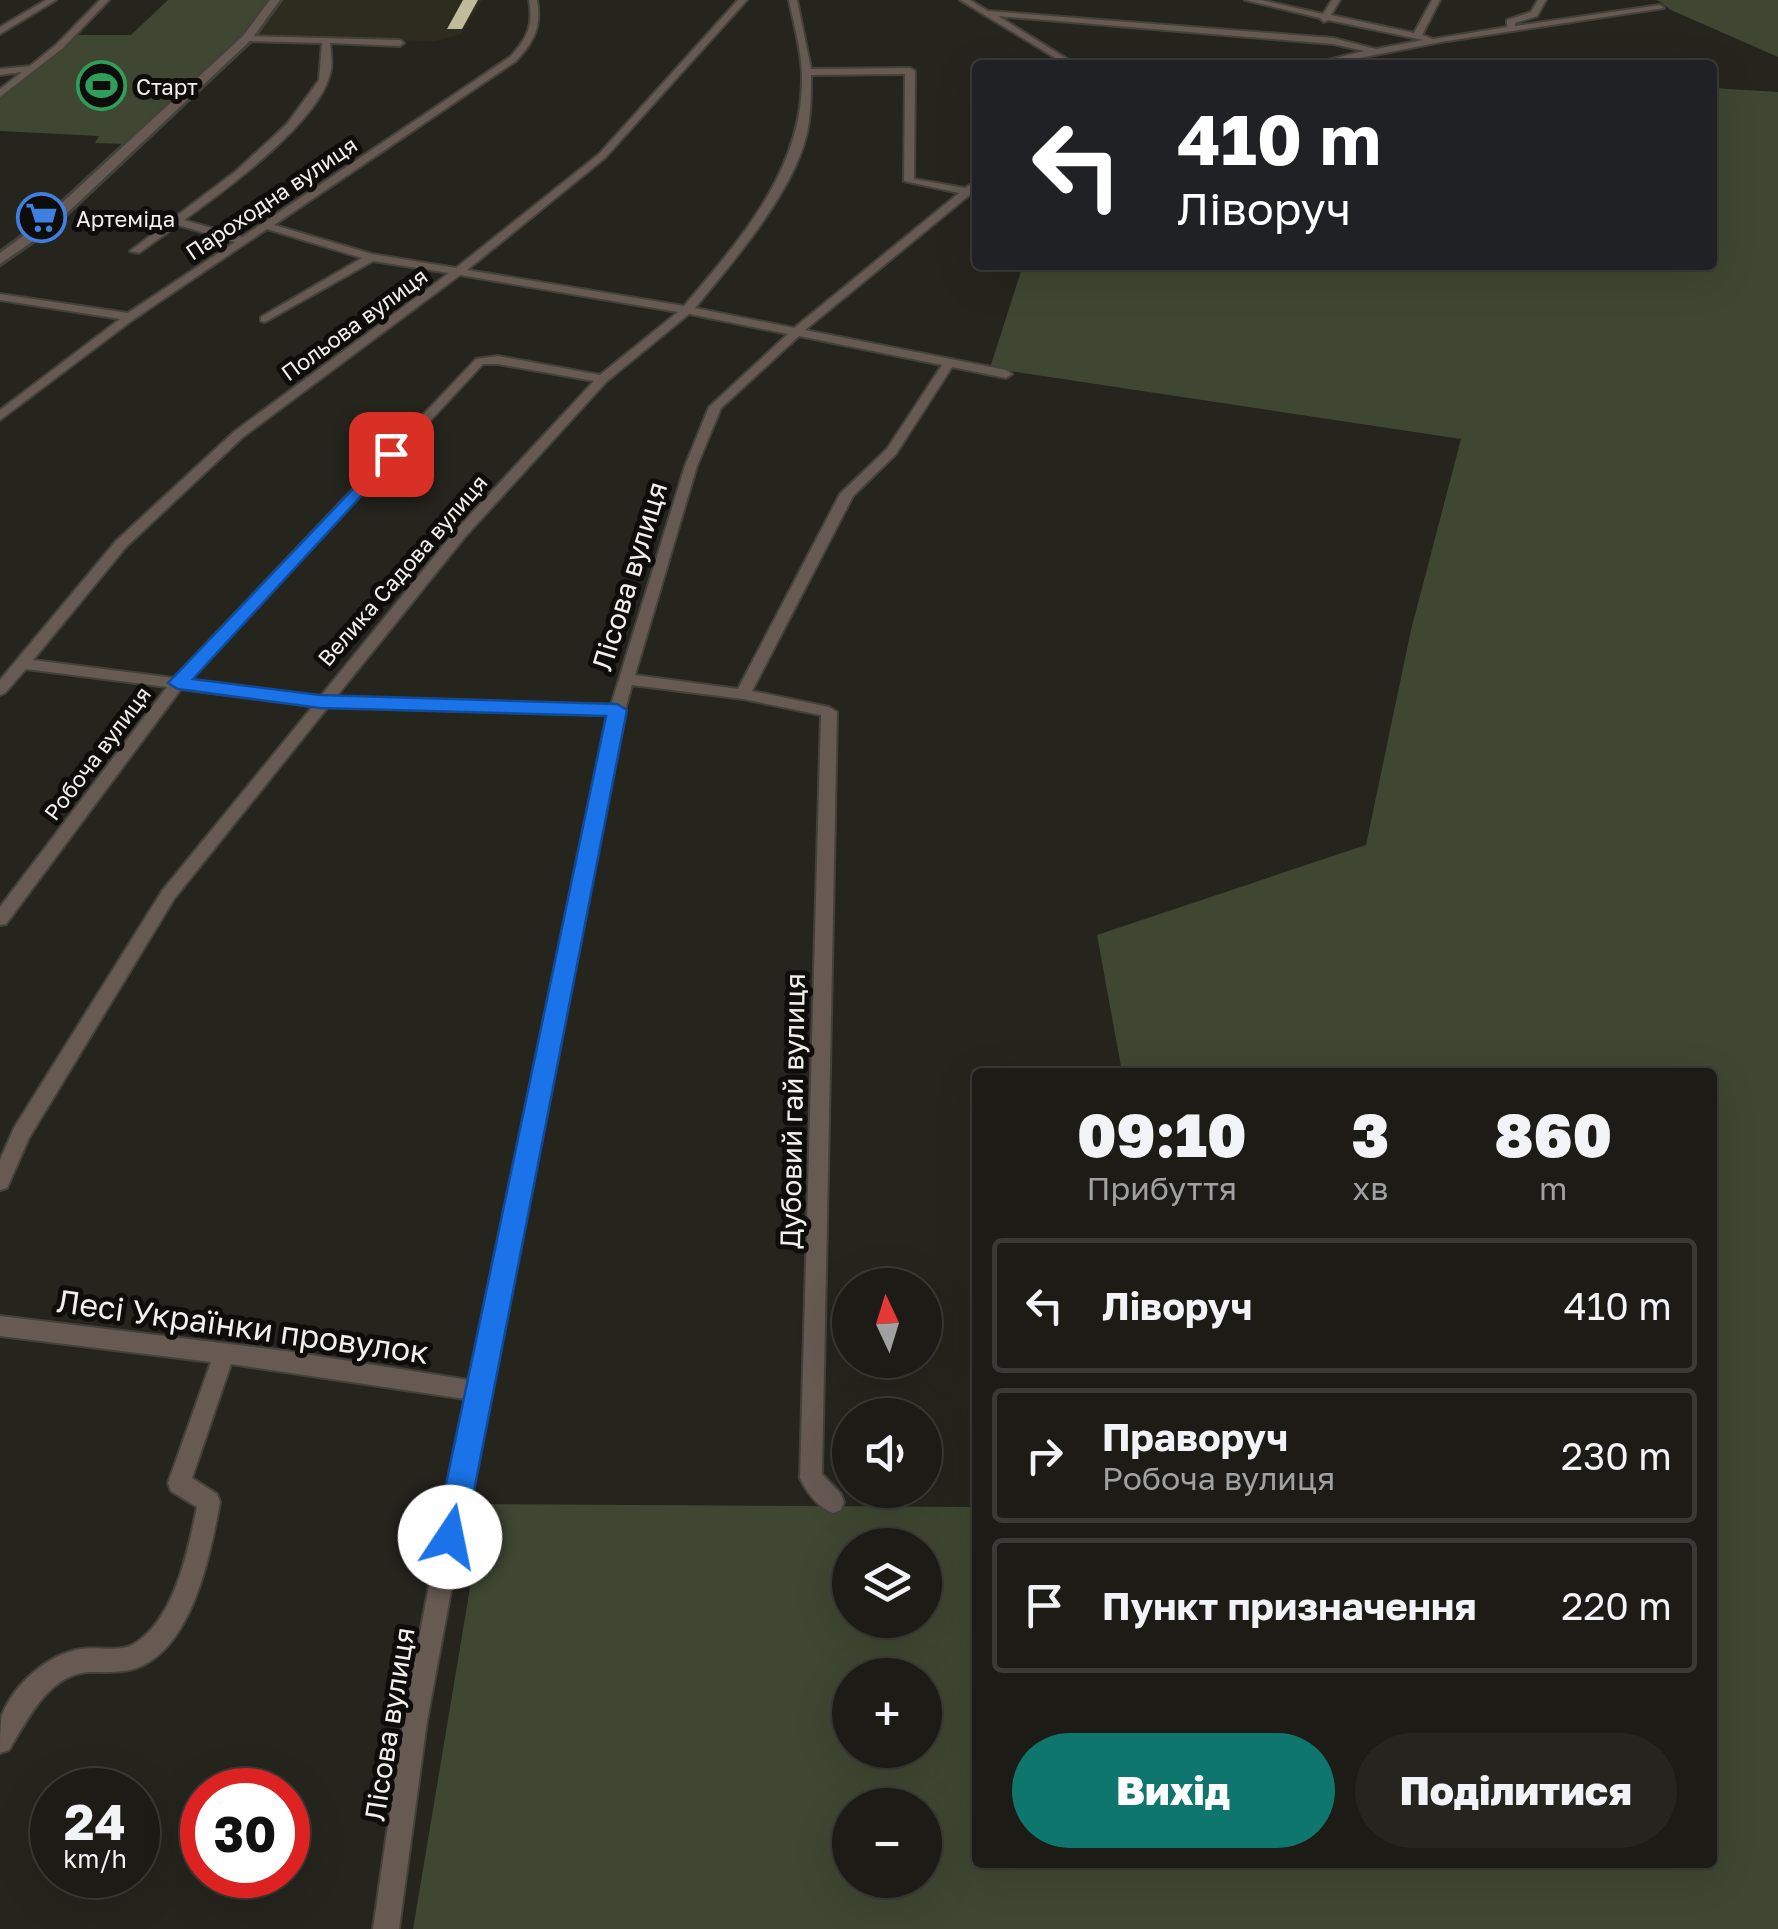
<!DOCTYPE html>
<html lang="uk">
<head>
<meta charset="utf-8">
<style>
	body { margin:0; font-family:"Golos Text",sans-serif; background:#25241f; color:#f1f3f6; height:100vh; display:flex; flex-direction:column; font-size:38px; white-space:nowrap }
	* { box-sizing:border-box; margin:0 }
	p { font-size:32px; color:#a0a1a1 }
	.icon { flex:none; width:55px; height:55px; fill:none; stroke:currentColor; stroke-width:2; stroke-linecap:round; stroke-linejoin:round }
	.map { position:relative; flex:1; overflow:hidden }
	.details { position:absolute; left:972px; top:1068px; width:745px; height:800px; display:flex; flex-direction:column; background:#1c1b16; border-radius:10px; box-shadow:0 10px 40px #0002,0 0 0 2px #3a3935 }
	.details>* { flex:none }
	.guide { position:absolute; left:972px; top:60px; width:745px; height:210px; border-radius:10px; box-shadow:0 10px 40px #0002,0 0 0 2px #3a3935; background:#202124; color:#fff; overflow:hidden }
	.needle { width:65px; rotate:356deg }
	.controls { position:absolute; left:832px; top:1268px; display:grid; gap:20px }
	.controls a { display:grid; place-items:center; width:110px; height:110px; border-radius:50%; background:#1c1b16; box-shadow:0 10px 40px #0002,0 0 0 2px #3a3935; font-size:50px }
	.speed { position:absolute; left:30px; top:1768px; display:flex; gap:20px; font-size:50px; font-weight:700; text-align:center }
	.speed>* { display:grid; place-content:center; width:130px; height:130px; border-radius:50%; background:#1c1b16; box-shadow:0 10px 40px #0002,0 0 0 2px #3a3935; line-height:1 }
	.speed small { font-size:25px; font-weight:400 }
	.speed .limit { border:15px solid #d22; background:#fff; color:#111 }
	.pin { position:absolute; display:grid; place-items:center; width:85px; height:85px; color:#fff; margin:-42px; border-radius:20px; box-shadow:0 5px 15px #0006 }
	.me { position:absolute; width:110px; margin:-55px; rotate:11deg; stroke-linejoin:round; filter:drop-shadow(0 0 8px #0008) }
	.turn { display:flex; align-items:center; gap:35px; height:210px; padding:0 40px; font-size:45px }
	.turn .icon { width:130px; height:130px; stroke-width:2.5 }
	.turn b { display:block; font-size:70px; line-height:85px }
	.eta { display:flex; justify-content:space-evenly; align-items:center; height:170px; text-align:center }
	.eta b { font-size:60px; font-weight:800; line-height:70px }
	.button { display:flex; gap:20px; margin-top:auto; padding:20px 40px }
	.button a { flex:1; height:115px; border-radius:60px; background:#0f766e; color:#fff; font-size:40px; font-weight:800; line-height:115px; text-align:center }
	.button a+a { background:#25241f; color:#f1f3f6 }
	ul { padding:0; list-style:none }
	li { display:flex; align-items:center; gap:30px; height:135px; margin:0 20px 15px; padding:0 20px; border:5px solid #3a3935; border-radius:10px }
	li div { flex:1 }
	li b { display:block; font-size:38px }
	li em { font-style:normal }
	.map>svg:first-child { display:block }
	.built { fill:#2e2c1f }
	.green { fill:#3f4732; fill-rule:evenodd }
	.building { fill:#c0bb9b }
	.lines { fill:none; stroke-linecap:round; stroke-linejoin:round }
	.minor-casing { stroke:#42413a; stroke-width:4 }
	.tertiary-casing { stroke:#42413a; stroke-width:6 }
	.minor { fill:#665a53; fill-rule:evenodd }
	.tertiary { fill:#665a53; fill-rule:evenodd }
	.route { fill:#1a73e8; stroke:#114b97; stroke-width:2.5 }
	.labels { text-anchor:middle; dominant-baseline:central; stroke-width:10; stroke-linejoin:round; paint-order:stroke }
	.far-poi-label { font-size:22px; fill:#f1f1ec; stroke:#0e0d0a; text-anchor:start }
	.far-street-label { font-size:22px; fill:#f1f1ec; stroke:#0e0d0a }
	.street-label { font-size:28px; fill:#f1f1ec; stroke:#0e0d0a }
	.near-street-label { font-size:32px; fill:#f1f1ec; stroke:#0e0d0a }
</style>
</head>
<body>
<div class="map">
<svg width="1778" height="1929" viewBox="0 0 1778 1929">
	<rect width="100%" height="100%" fill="#25241d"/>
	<path class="built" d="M268,0H483L461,34L436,41L240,38Z"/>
	<g class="green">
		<path d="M168,0H268L239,38L126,144L95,143L99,136L0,131V98L78,35H131Z"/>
		<path d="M1657,0H1778V57L1671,10Z"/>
		<path d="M1713,88L1778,92V1929H413L484,1504L977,1507L978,1862H1712V1072H1122L1097,935L1366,845L1411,630L1461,439L990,368L1023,265H1712ZM850,1545H925V1620H850ZM850,1675H925V1750H850ZM850,1805H925V1880H850Z"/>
	</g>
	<path class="building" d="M463,0H478L462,29H447Z"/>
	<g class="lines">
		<defs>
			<g id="minor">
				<path d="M46,0H56L0,34V27Z"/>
				<path d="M100,0H109L63,48L0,97V89L22,72L0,75V69L30,66L57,44Z"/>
				<path d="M529,0H537C542,26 534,42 516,61L274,225L372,254L456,268L599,154L738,0H747L605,158L467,270L684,306C741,239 803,169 802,77C802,52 794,25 789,0H797L811,69L910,68L915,71L914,179L965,188L978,180V188L805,330L1006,370L1012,374L1006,378L952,367L896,454L853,496L752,691L829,707L837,712L822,1474L841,1494L844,1502L841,1510L833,1513C819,1508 806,1492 800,1478L821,715L743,699L632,685L625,710L488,1391L427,1721L399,1929H373L403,1721L465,1399L231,1364L192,1478L217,1494L220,1502C211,1551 195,1634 149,1662C130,1674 110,1672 89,1672C49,1674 27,1720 9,1750L0,1753C0,1742 0,1726 2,1715C14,1684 48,1654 81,1649C98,1646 119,1653 134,1644C175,1619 188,1550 197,1507L171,1491L168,1483L211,1362L0,1336V1316L286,1351L469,1380L608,715L328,707L174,899L29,1138L7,1188L0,1190V1160L14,1128L162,891L313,706L181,689L6,924L0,925V907L167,687L26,669L5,693L0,695V680L116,541L235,431L449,273L373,261L265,322L261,321V317L362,258L267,229L134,319L0,420V410L120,319L0,300V294L128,313L235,242L178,225L139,253L130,251L236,171L287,124L319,80L322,43L247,41L244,36L400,40L404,43L400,46L330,43C331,53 333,64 330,74C318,123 224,191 184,220L242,237L510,57C527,39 534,25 529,0ZM905,74L904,181L959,193L794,328L695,308C732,263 791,195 806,137C811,117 811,96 811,75ZM460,275L678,312L600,375L498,356L476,359L174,678L33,660L126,547L243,437ZM689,314L788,334L709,407L685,466L611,705L336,697L465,537L606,382ZM799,336L942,365L887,449L840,494L738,689L635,675L697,466L721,408ZM483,364H498L594,381L455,531L320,697L189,680Z"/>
				<path d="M960,0H970L988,11L1333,38L1376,49L1423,40L1328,20L1324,22L1320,18L1245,0H1261L1323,14L1332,0H1340L1331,15L1414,33L1432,0H1440L1422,35L1433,39L1507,27V20L1531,12L1538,0H1546L1537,16L1515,23V26L1660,5L1664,8L1441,42L1324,65H1308L1364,51L1333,44L998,16L1077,65H1067Z"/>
			</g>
			<path id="tertiary" d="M270,0H280L251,40L49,230L0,264V253L39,224L243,36Z"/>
		</defs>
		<use href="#minor" class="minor-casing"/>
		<use href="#tertiary" class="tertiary-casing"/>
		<use href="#minor" class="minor"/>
		<use href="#tertiary" class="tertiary"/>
	</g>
	<path class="route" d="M391,449L397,450V457L193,679L320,695L617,704L627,710L465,1537L460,1547L450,1552L439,1547L435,1537L606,716L320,708L178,689L168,683Z"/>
	<defs>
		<symbol id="stadium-ring" viewBox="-11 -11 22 22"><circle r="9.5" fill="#0e0d0a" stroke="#2e9e5b" stroke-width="1.5"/><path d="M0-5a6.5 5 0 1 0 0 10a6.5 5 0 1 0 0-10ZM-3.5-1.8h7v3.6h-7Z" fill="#2e9e5b"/></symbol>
		<symbol id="supermarket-ring" viewBox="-11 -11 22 22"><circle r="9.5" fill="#0e0d0a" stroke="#3f7fe0" stroke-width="1.5"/><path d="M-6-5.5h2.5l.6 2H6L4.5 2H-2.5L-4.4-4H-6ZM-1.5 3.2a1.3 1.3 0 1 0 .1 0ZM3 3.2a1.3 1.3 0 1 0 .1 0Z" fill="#3f7fe0"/></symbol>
	</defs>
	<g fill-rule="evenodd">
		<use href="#stadium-ring" x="74" y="58" width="55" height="55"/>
		<use href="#supermarket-ring" x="14" y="190" width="55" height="55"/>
	</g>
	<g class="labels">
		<g class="far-poi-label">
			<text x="136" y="86">Старт</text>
			<text x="76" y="218">Артеміда</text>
		</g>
		<g class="far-street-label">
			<text transform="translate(271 198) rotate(-34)">Пароходна вулиця</text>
			<text transform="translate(354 324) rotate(-36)">Польова вулиця</text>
			<text transform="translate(402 570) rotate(-49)">Велика Садова вулиця</text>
			<text transform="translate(97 753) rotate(-53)">Робоча вулиця</text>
		</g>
		<g class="street-label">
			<text transform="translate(629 576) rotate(-73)">Лісова вулиця</text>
			<text transform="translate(792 1111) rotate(-89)">Дубовий гай вулиця</text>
			<text transform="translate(389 1724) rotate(-81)">Лісова вулиця</text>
		</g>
		<g class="near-street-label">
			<text transform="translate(243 1326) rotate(8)">Лесі Українки провулок</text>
		</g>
	</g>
</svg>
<div class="controls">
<a><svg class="needle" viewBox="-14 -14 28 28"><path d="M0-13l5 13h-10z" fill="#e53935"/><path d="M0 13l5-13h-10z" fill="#a0a1a1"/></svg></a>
<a><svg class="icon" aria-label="sound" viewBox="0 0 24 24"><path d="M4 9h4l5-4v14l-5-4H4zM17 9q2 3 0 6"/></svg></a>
<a><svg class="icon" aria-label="layers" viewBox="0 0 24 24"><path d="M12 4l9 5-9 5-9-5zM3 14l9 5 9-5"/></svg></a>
<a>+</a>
<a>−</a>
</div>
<div class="speed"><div>24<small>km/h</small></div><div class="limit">30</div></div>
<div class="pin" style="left:391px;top:454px;background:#d93025"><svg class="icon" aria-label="arrive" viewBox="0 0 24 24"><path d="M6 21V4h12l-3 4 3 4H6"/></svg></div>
<svg class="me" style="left:450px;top:1537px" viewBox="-20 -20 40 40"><circle r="19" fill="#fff"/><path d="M0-13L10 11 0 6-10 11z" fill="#1a73e8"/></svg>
<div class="guide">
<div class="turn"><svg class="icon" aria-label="left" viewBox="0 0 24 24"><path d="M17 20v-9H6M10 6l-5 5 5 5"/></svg><div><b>410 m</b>Ліворуч</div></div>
</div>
<section class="details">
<div class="eta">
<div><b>09:10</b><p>Прибуття</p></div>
<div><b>3</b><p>хв</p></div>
<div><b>860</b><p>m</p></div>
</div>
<ul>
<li><svg class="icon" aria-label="left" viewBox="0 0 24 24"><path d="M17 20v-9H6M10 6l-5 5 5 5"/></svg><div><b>Ліворуч</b></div><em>410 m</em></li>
<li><svg class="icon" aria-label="right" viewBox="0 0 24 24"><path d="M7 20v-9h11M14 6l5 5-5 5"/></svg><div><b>Праворуч</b><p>Робоча вулиця</p></div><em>230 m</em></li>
<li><svg class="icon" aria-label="arrive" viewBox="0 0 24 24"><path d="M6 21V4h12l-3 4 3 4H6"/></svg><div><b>Пункт призначення</b></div><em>220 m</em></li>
</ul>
<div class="button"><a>Вихід</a><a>Поділитися</a></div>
</section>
</div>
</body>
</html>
